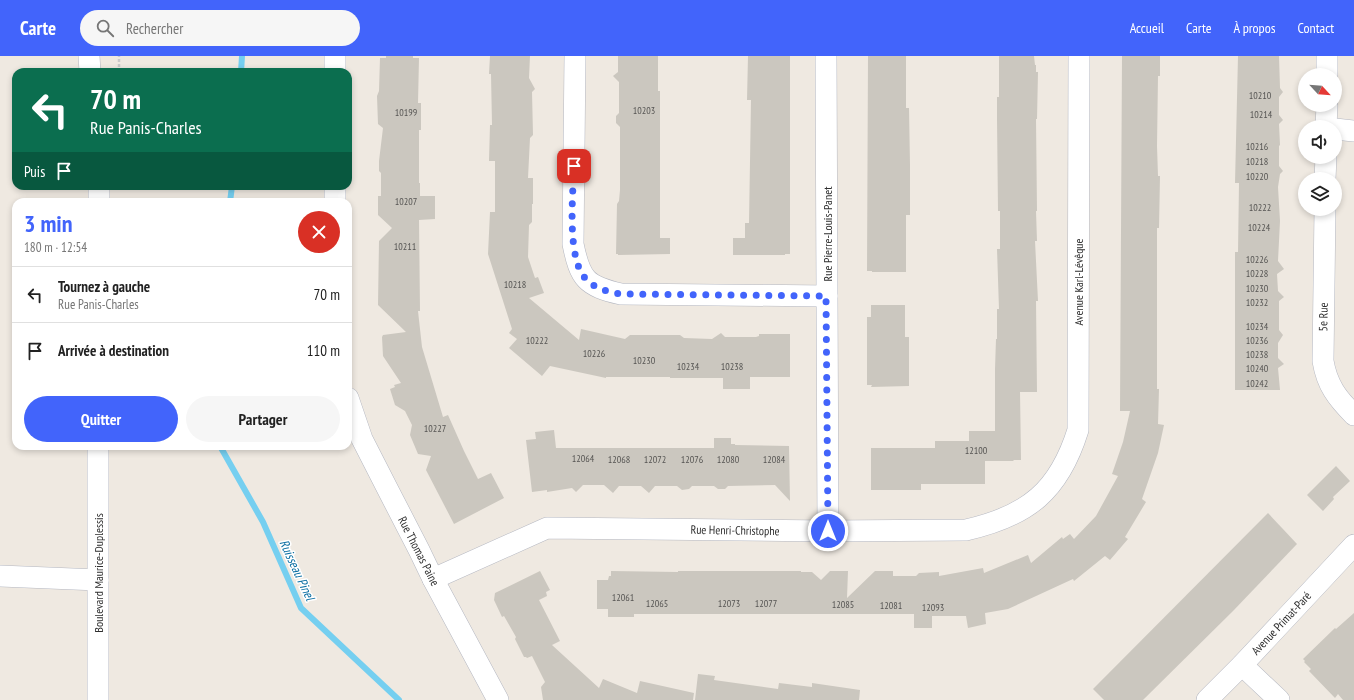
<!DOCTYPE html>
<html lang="fr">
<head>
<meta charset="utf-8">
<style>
	body { margin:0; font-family:"PT Sans Narrow",sans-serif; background:#f6f6f6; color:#222; height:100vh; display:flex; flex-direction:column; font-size:15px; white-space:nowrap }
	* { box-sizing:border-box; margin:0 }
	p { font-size:13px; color:#767676 }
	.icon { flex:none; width:22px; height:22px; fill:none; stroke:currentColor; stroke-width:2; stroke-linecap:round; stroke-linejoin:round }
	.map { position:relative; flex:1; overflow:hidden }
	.side { position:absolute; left:12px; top:142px; width:340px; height:252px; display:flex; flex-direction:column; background:#fff; border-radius:12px; box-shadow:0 2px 6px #0003 }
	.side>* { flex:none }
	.hud { position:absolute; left:12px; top:12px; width:340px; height:122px; border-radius:12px; box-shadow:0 2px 6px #0003; background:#0b6e4f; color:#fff; overflow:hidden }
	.needle { width:26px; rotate:116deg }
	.fabs { position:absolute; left:1298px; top:12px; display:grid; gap:8px }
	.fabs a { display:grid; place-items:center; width:44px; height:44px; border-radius:50%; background:#fff; box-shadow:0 2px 6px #0003; font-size:20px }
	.pin { position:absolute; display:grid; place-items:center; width:34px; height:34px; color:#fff; margin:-17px; border-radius:8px; box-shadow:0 2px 6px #0006 }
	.me { position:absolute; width:44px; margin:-22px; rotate:0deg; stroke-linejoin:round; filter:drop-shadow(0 0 3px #0008) }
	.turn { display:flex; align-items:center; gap:14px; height:84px; padding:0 12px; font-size:18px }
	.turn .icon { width:52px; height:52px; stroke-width:2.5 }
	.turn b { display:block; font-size:28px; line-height:34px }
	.then { display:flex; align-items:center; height:38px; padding:0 12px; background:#0003; gap:8px; font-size:15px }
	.round { display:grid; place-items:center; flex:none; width:42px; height:42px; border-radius:21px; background:#f6f6f6 }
	.overview { display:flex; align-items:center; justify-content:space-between; height:68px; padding:0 12px }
	h1 { font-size:24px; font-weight:800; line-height:30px; color:#4264fb }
	.primary-button { display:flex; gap:8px; margin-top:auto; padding:8px 12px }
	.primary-button a { flex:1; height:46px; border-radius:24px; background:#4264fb; color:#fff; font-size:16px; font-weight:800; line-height:46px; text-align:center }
	.primary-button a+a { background:#f6f6f6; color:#222 }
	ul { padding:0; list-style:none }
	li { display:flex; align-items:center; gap:12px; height:56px; padding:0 12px; border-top:1px solid #e0e0e0 }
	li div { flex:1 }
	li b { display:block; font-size:15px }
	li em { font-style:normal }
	header { display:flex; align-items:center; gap:24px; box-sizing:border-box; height:56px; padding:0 20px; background:#4264fb; color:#fff }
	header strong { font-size:19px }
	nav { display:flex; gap:22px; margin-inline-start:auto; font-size:14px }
	.search { width:280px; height:36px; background:#f6f6f6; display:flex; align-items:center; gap:10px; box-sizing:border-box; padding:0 14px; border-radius:22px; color:#767676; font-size:15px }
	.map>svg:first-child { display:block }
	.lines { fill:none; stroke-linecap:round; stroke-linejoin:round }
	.stream { stroke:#75cff0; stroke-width:6 }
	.building { fill:#cbc7bf }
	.minor-casing { stroke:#b4b7c1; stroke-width:22 }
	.path { stroke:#c9c9c9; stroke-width:2.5; stroke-dasharray:3 2; stroke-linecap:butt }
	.minor { stroke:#fff; stroke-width:21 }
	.route { stroke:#4264fb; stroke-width:7; stroke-dasharray:0 12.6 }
	.labels { text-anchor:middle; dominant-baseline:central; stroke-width:3; stroke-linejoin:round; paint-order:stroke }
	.number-label { font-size:10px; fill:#555452 }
	.street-label { font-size:12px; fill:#2e2e2e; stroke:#fff }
	.water-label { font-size:13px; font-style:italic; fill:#0d6fa3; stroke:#fff }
</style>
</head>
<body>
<header>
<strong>Carte</strong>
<div class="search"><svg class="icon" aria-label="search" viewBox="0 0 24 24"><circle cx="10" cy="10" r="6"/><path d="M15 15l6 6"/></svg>Rechercher</div>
<nav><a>Accueil</a><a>Carte</a><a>À propos</a><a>Contact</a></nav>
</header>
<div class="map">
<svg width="1354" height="644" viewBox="0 0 1354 644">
	<rect width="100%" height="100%" fill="#efe9e1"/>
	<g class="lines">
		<g class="stream">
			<path d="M241,16L242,0"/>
			<path d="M230,146L232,130"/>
			<path d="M220,390L263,466L301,552L399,644"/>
		</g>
	</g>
	<g class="building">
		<path d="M386,0H413V2H419L418,47H421V74H419V127H420V140H435V163L419,164L420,255H418L422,291L443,361L448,359L464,395L478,423L491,417L504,442L454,468L426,414L431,400L418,398L410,379L412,369L405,355L395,349L390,333L395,331L394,329L401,327L383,300L382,281L383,279L406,276L378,249L379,185L392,172L378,159V140H381V117L379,115V105L383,72L378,68L377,40L379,35L380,2H386Z"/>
		<path d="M490,0H530L529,22L535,33L532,36L533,79L530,82L528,122H533V148H532V166L529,169L528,201L535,222L538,221L544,237L529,242L579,284L581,273L625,283L630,279H680L684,282L712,283L721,277L725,281H756L759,280V278H790V321H750V333H723V322H670V321H606V322L550,310L542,320L509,292L517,283L509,277L512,273L488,198L490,156H495V105H489L490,69H492L491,18H489Z"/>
		<path d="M618,0H658V35H660V182H670V198L618,199V198H616L617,148L619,145L620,134V71L616,67V60L619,57V26L613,20L618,16Z"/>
		<path d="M748,0H790V198H785V199H733V182H745V167H749L751,44H747Z"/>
		<path d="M868,0H906V52H909L910,109V159H906V216H872V215H867Z"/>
		<path d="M999,0H1034L1035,9H1036V16H1038L1037,63H1036L1037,155H1036L1037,185H1035L1038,245H1036L1037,336H1020L1021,404H1013L1014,405H985V428H921V434H871V392H935V385H969V375H995V313L996,283H997V253H999L997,193H1000V155H998L997,63V41H999Z"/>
		<path d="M1122,0H1160V20H1158L1157,90L1158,120H1160L1159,172H1157V333H1159L1158,368L1164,369L1158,397L1142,443L1146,446L1125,481L1128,483L1110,504L1105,500L1074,525L1073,523L1008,553L985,557L986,568L968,572L966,560H932V572H914V558H634V561H608V553H597V524H608L609,520H611V515L678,516V515H801V516H812L821,524L830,515H848L847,542L875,515H893V520H916L919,517L939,516V520L983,512L984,517L1028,499L1031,507L1062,481L1063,483L1070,478L1074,483L1096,460L1118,420L1112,418L1123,386L1130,355H1120Z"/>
		<path d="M1238,0H1279L1280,32L1283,36L1279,41V59L1283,64L1279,68L1280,89L1279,90V110L1283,115L1280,118L1278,131L1280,165L1278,205L1284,213L1277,218L1278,235L1284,241L1279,245V274L1283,279L1278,287V302L1284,308L1278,312L1280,334H1235V196H1238L1239,127H1235Z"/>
		<path d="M871,249H905V281H909V330L871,331L872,329H867V261H871Z"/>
		<path d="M554,374L556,392H714V382H731V388H735V389L789,390L790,445L775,429L728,430L725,433H718L714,430H692L689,433L682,434L677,430H655L649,437L641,430H619L613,437L604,429H583L576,436L572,432L547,436V434L532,436L526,384L536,383L535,376Z"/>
		<path d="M1336,410L1350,425L1333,441L1334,443L1323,455L1307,439Z"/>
		<path d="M1268,457L1297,488L1233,555L1143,644H1104L1093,633Z"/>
		<path d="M540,515L550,534L546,536L547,540L539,544L560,585L552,589L599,632L603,623L637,637L640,625L694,637L693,644H543L541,631L545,626L532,600L527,602L526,601H524L515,583L516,581L504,560L502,561L494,544L495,537Z"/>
		<path d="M1354,557V644H1343L1338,638L1335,642L1309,615L1311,613L1304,606L1305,605L1303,603L1335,572L1336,573Z"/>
		<path d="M698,618L715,620L714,624L778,633L779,627L812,631V627L860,634L859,644H695Z"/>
	</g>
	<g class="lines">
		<defs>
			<g id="minor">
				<path d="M89,0L90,16"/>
				<path d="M575,0L573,188C580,223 586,230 621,238L827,240"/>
				<path d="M826,0L828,475"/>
				<path d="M335,16V0"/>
				<path d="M1327,19V0"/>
				<path d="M1326,71L1327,49"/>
				<path d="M1335,73L1354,75"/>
				<path d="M1325,123L1326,101"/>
				<path d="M99,146V130"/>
				<path d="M335,146V130"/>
				<path d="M1325,153L1323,305C1327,329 1337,342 1354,359"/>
				<path d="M348,342L362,383L386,430L419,494L433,523L498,644"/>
				<path d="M0,520L98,524"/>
				<path d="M433,523L547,472L828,475L966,474C1028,460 1059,435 1078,374L1079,0"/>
				<path d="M1242,609L1279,644"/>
				<path d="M98,644V390"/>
				<path d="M1207,644L1242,609L1354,489"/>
			</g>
		</defs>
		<use href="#minor" class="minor-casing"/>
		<path class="path" d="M119,16V0"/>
		<use href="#minor" class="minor"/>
	</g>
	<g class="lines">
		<path class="route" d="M574,110C573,138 566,205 587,224C596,233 609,236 621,238L826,240L828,475"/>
	</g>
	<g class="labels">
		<g class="number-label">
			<text x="1260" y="39">10210</text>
			<text x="644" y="54">10203</text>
			<text x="406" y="56">10199</text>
			<text x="1261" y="58">10214</text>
			<text x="1257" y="90">10216</text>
			<text x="1257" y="105">10218</text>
			<text x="1257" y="120">10220</text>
			<text x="406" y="145">10207</text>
			<text x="1260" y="151">10222</text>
			<text x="1259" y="171">10224</text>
			<text x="405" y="190">10211</text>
			<text x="1257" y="203">10226</text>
			<text x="1257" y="217">10228</text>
			<text x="515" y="228">10218</text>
			<text x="1257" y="232">10230</text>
			<text x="1257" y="246">10232</text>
			<text x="1257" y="270">10234</text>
			<text x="537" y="284">10222</text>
			<text x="1257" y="284">10236</text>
			<text x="594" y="297">10226</text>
			<text x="1257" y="298">10238</text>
			<text x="644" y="304">10230</text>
			<text x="688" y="310">10234</text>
			<text x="732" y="310">10238</text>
			<text x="1257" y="312">10240</text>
			<text x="1257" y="327">10242</text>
			<text x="435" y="372">10227</text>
			<text x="976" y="394">12100</text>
			<text x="583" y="402">12064</text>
			<text x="619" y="403">12068</text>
			<text x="655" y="403">12072</text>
			<text x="692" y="403">12076</text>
			<text x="728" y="403">12080</text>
			<text x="774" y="403">12084</text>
			<text x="623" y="541">12061</text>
			<text x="657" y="547">12065</text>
			<text x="729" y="547">12073</text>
			<text x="766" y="547">12077</text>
			<text x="843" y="548">12085</text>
			<text x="891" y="549">12081</text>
			<text x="933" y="551">12093</text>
		</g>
		<g class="street-label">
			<text transform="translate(827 178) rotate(-90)">Rue Pierre-Louis-Panet</text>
			<text transform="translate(1078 226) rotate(-90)">Avenue Karl-Lévêque</text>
			<text transform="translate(1323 261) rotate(-89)">5e Rue</text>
			<text transform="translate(735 474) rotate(1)">Rue Henri-Christophe</text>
			<text transform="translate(419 495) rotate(63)">Rue Thomas Paine</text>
			<text transform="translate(98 517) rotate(-90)">Boulevard Maurice-Duplessis</text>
			<text transform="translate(1281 567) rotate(-47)">Avenue Primat-Paré</text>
		</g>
		<g class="water-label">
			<text transform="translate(297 514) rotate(65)">Ruisseau Pinel</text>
		</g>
	</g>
</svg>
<div class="fabs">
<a><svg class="needle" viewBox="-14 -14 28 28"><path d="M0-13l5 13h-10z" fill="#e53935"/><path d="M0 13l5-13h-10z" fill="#767676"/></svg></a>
<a><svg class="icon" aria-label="sound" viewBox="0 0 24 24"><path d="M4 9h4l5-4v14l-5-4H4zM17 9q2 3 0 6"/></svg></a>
<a><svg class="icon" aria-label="layers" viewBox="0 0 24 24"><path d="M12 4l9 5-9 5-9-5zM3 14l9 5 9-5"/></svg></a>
</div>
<div class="pin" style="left:574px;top:110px;background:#d93025"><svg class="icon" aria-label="arrive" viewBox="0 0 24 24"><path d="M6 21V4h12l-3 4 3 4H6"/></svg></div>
<svg class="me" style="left:828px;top:475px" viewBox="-20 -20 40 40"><circle r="17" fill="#4264fb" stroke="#fff" stroke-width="3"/><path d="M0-11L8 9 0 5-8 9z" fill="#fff"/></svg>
<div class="hud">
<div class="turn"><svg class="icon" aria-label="left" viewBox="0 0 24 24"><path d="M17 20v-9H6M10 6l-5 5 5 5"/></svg><div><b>70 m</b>Rue Panis-Charles</div></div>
<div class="then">Puis<svg class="icon" aria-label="arrive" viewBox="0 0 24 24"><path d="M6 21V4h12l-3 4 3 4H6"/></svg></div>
</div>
<section class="side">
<div class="overview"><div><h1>3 min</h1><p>180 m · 12:54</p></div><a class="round" style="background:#d93025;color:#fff"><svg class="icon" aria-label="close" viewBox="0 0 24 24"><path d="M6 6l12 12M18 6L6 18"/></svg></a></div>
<ul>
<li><svg class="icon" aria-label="left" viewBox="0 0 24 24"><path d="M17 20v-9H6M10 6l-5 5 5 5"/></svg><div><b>Tournez à gauche</b><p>Rue Panis-Charles</p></div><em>70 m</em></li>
<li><svg class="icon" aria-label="arrive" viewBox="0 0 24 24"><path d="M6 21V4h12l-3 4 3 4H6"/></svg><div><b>Arrivée à destination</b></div><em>110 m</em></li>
</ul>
<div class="primary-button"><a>Quitter</a><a>Partager</a></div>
</section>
</div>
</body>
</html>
